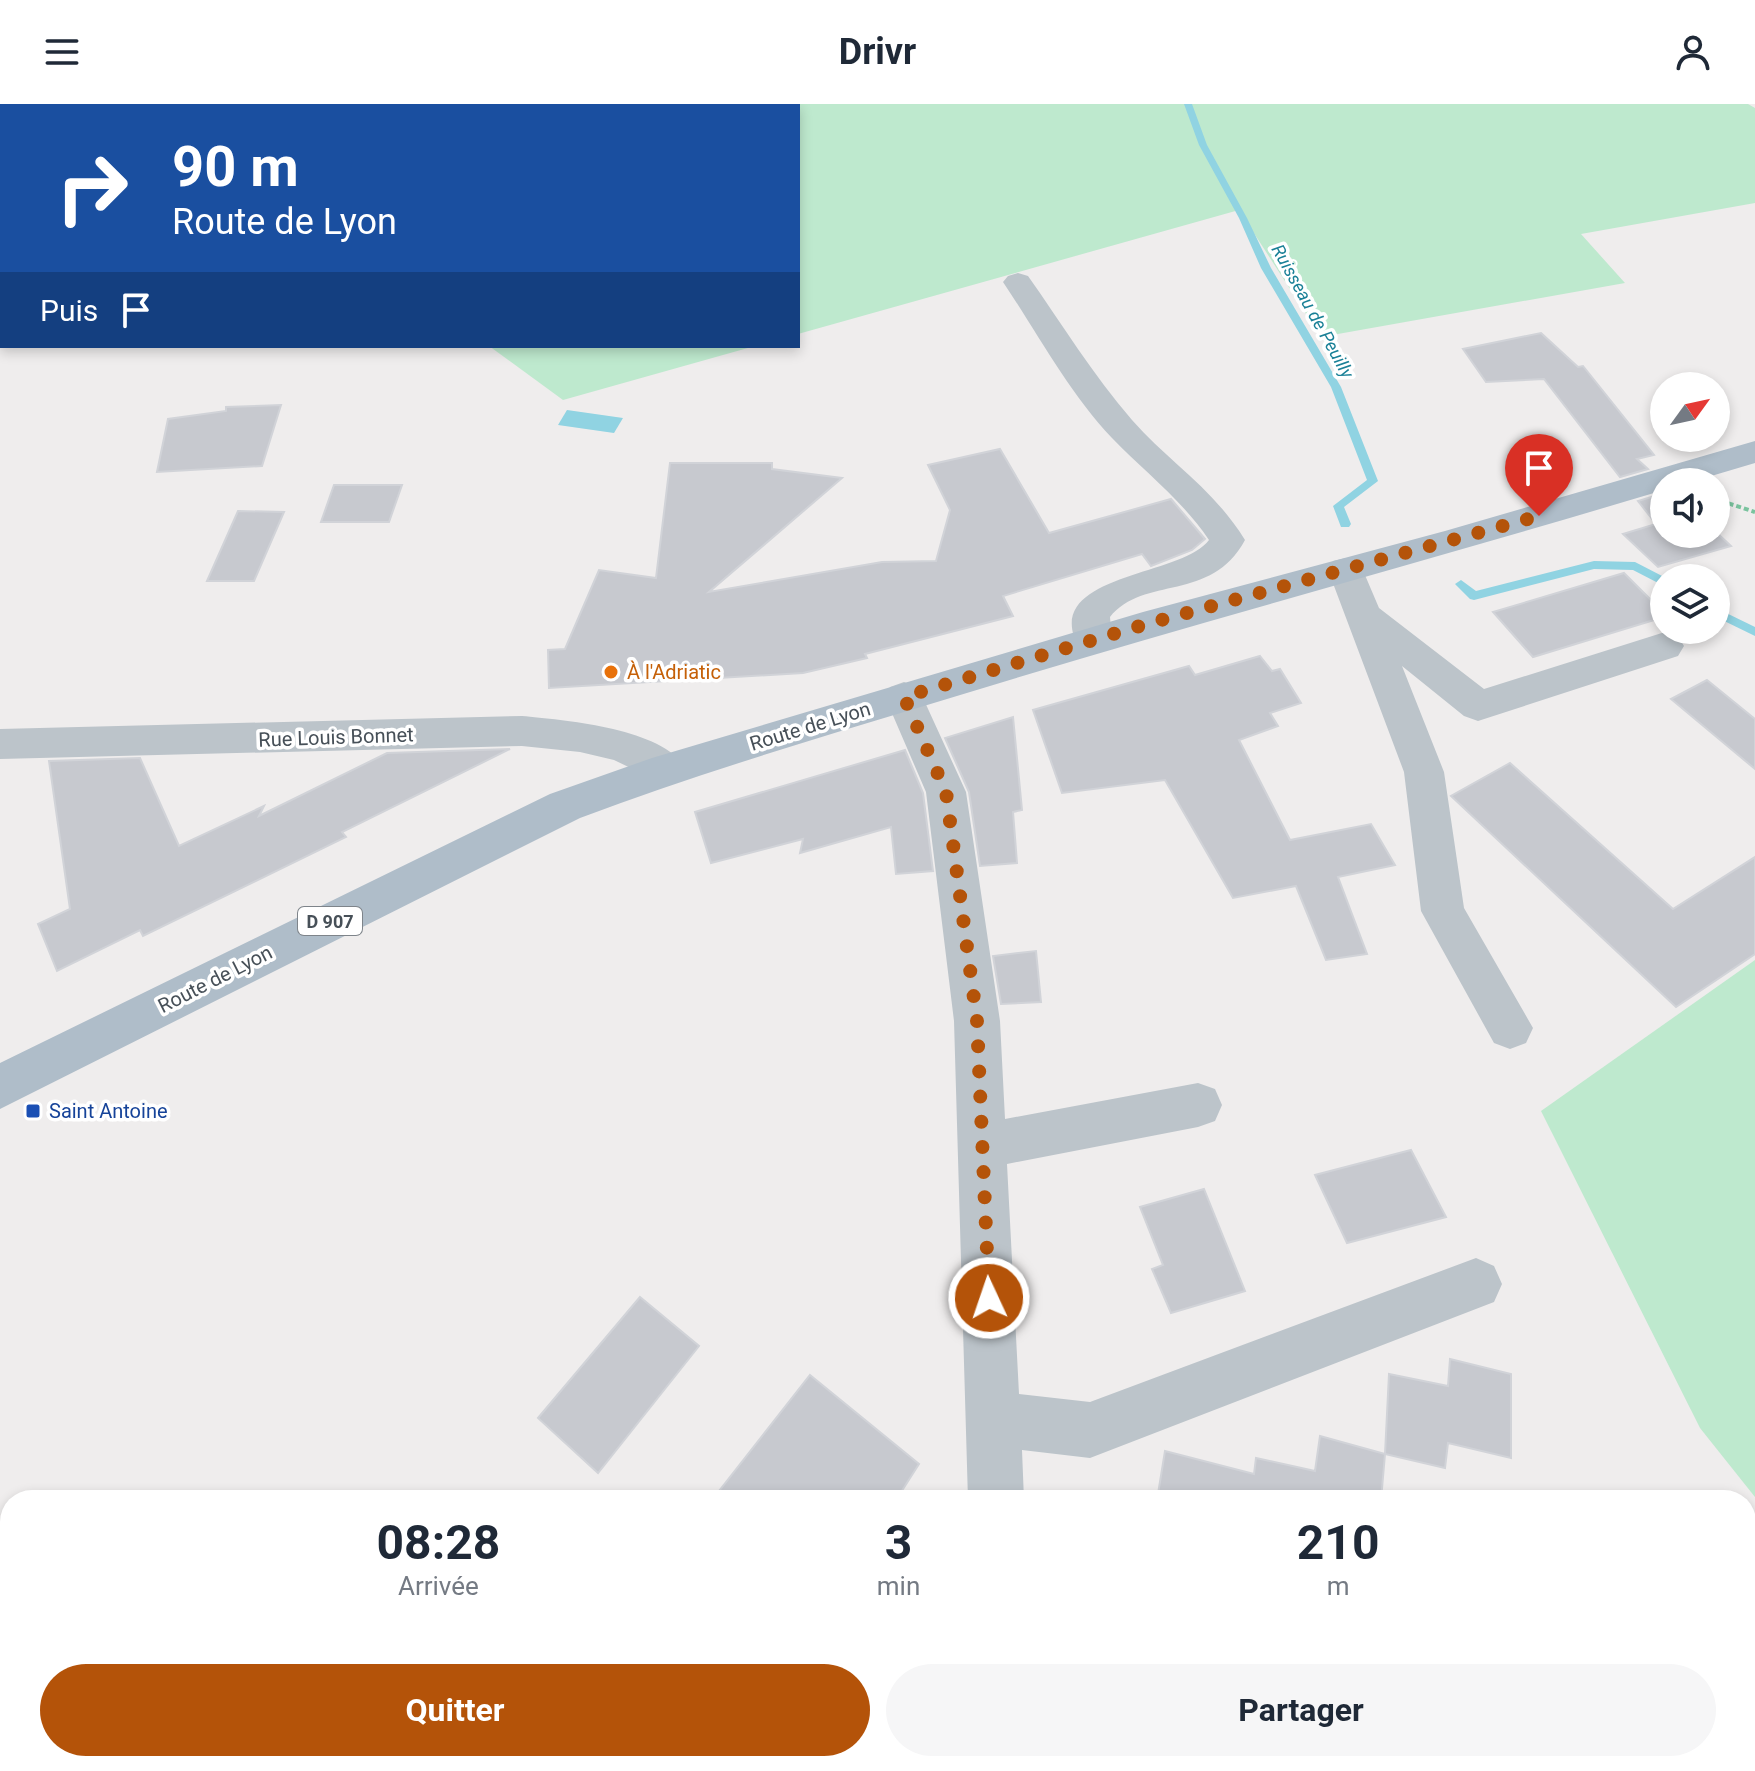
<!DOCTYPE html>
<html lang="fr">
<head>
<meta charset="utf-8">
<style>
	body { margin:0; font-family:Roboto,sans-serif; background:#f6f6f7; color:#1f2937; height:100vh; display:flex; flex-direction:column; font-size:30px; white-space:nowrap }
	* { box-sizing:border-box; margin:0 }
	p { font-size:26px; color:#747a83 }
	.icon { flex:none; width:44px; height:44px; fill:none; stroke:currentColor; stroke-width:2; stroke-linecap:round; stroke-linejoin:round }
	.map { position:relative; flex:1; overflow:hidden }
	.panel { position:absolute; left:0px; top:1386px; width:1756px; height:282px; display:flex; flex-direction:column; background:#fff; border-radius:32px 32px 0 0; box-shadow:0 4px 12px #0003 }
	.panel>* { flex:none }
	.guide { position:absolute; left:0px; top:0px; width:800px; height:244px; box-shadow:0 4px 12px #0003; background:#1a4fa0; color:#fff; overflow:hidden }
	.needle { width:52px; rotate:57deg }
	.tools { position:absolute; left:1650px; top:268px; display:grid; gap:16px }
	.tools a { display:grid; place-items:center; width:80px; height:80px; border-radius:50%; background:#fff; box-shadow:0 4px 12px #0003; font-size:40px }
	.pin { position:absolute; display:grid; place-items:center; width:68px; height:68px; color:#fff; margin:-82px -34px; border-radius:50% 50% 50% 0; rotate:-45deg; box-shadow:0 0 8px #0007 }
	.pin .icon { rotate:45deg }
	.me { position:absolute; width:88px; margin:-44px; rotate:357deg; stroke-linejoin:round; filter:drop-shadow(0 0 6px #0008) }
	.turn { display:flex; align-items:center; gap:28px; height:168px; padding:0 40px; font-size:36px }
	.turn .icon { width:104px; height:104px; stroke-width:2.5 }
	.turn b { display:block; font-size:56px; line-height:68px }
	.then { display:flex; align-items:center; height:76px; padding:0 40px; background:#0003; gap:16px; font-size:30px }
	.eta { display:flex; justify-content:space-evenly; align-items:center; height:136px; text-align:center }
	.eta b { font-size:48px; font-weight:700; line-height:56px }
	.button { display:flex; gap:16px; margin-top:auto; padding:16px 40px }
	.button a { flex:1; height:92px; border-radius:48px; background:#b45309; color:#fff; font-size:32px; font-weight:700; line-height:92px; text-align:center }
	.button a+a { background:#f6f6f7; color:#1f2937 }
	header { display:flex; justify-content:space-between; align-items:center; height:104px; padding:0 40px; background:#fff; font-size:36px; font-weight:700 }
	.map>svg:first-child { display:block }
	.green { fill:#bee9ce }
	.water { fill:#90d3e2 }
	.lines { fill:none; stroke-linecap:round; stroke-linejoin:round }
	.stream { fill:#90d3e2; fill-rule:evenodd }
	.building { fill:#c7c9cf; stroke:#d1d3d8; stroke-width:2 }
	.path-far1 { stroke:#7ac39e; stroke-width:3; stroke-dasharray:4 3; stroke-linecap:butt }
	.path { stroke:#7ac39e; stroke-width:4; stroke-dasharray:5 3; stroke-linecap:butt }
	.minor { fill:#bcc4ca; fill-rule:evenodd }
	.major { fill:#afbdc9; fill-rule:evenodd }
	.rail-casing { stroke:#afb2b6; stroke-width:6 }
	.rail { stroke:#fff; stroke-width:4; stroke-dasharray:12; stroke-linecap:butt }
	.route { stroke:#b45309; stroke-width:14; stroke-dasharray:0 25.2 }
	.food-dot { fill:#e8710a; stroke:#fff; stroke-width:3 }
	.transit-dot { fill:#1a4fb4; stroke:#fff; stroke-width:3 }
	.labels { text-anchor:middle; dominant-baseline:central; stroke-width:7; stroke-linejoin:round; paint-order:stroke }
	.far-water-label { font-size:18px; font-style:italic; fill:#1a8097; stroke:#fff }
	.shield { fill:#fff; stroke:#7e848a; stroke-width:2 }
	.shield-label { font-size:18px; font-weight:bold; fill:#475058 }
	.food-label { font-size:20px; fill:#c56008; stroke:#fff; text-anchor:start }
	.street-label { font-size:20px; fill:#475058; stroke:#fff }
	.transit-label { font-size:20px; fill:#164399; stroke:#fff; text-anchor:start }
</style>
</head>
<body>
<header><svg class="icon" aria-label="menu" viewBox="0 0 24 24"><path d="M4 6h16M4 12h16M4 18h16"/></svg>Drivr<svg class="icon" aria-label="person" viewBox="0 0 24 24"><circle cx="12" cy="8" r="4"/><path d="M4 21q1-7 8-7t8 7"/></svg></header>
<div class="map">
<svg width="1755" height="1667" viewBox="0 0 1755 1667">
	<rect width="100%" height="100%" fill="#efeded"/>
	<g class="green">
		<path d="M0,0H1748L1755,4V99L1581,130L1625,179L1321,233L1239,106L798,230V2H2L0,126Z"/>
		<path d="M489,242H755L563,296Z"/>
		<path d="M1755,856V1393L1700,1324L1541,1007Z"/>
	</g>
	<path class="water" d="M567,306L623,314L614,329L558,321Z"/>
	<g class="lines">
		<g class="stream">
			<path d="M1184,0H1192L1207,41L1247,114L1271,164L1341,283L1378,377L1344,403L1351,420L1349,423H1341L1333,402L1367,376L1331,283L1261,164L1239,114L1199,41Z"/>
			<path d="M1594,457L1635,458L1666,474H1664V482L1633,466L1594,465L1474,496L1470,495L1455,480L1461,476L1476,487Z"/>
			<path d="M1716,504L1755,523V532L1716,513Z"/>
		</g>
	</g>
	<g class="building">
		<path d="M1541,229L1578,263L1583,262L1654,351L1637,355L1648,365L1620,373L1544,275L1486,278L1463,245Z"/>
		<path d="M281,301L262,362L157,368L168,315L226,307V303Z"/>
		<path d="M1000,345L1049,429L1171,395L1205,435L1192,446L1151,462L1142,450L1003,492L1013,512L865,550L867,554L803,569L549,584L548,546L565,545L599,466L656,474L670,359H772V365L842,374L709,488L882,458L936,457L950,406L928,361Z"/>
		<path d="M334,381H402L389,418H321Z"/>
		<path d="M1664,389V430L1716,428L1731,442L1658,463L1623,430L1656,420L1638,397Z"/>
		<path d="M238,407L284,408L254,477H207Z"/>
		<path d="M1624,469L1664,509V513L1533,553L1493,508Z"/>
		<path d="M1260,552L1272,567L1280,565L1301,599L1270,609L1278,622L1239,636L1290,736L1371,720L1395,761L1338,773L1367,850L1326,856L1296,782L1233,794L1165,676L1062,689L1033,606L1189,562L1195,571Z"/>
		<path d="M1707,576L1755,615V665L1671,595Z"/>
		<path d="M1013,613L1022,706L1013,708L1017,759L980,762L969,688L945,634Z"/>
		<path d="M510,645L342,728L346,733L143,832L140,826L57,867L38,820L70,805L49,657L140,654L179,742L264,702L259,712L387,649Z"/>
		<path d="M905,646L923,689L933,767L896,770L891,723L800,749L803,735L711,759L695,708Z"/>
		<path d="M1510,659L1673,805L1755,753V850L1676,903L1451,692Z"/>
		<path d="M1036,847L1041,898L1001,900L993,852Z"/>
		<path d="M1411,1046L1446,1113L1347,1139L1315,1071Z"/>
		<path d="M1204,1085L1245,1187L1171,1209L1152,1165L1163,1161L1140,1103Z"/>
		<path d="M640,1193L699,1242L598,1369L538,1314Z"/>
		<path d="M1450,1255L1511,1270V1354L1448,1339L1445,1364L1385,1350L1389,1270L1448,1282Z"/>
		<path d="M810,1271L919,1360L896,1396H712Z"/>
		<path d="M1320,1332L1385,1350L1381,1396H1157L1165,1347L1254,1370L1256,1354L1315,1367Z"/>
	</g>
	<g class="lines">
		<path class="path-far1" d="M375,2L389,0"/>
		<path class="path" d="M1721,397L1755,408"/>
		<g class="minor">
			<path d="M1018,169L1028,172C1062,220 1093,271 1132,316C1170,359 1213,384 1245,436C1211,499 1144,471 1110,513L1112,536L1106,546L1093,550L1080,546C1036,469 1181,474 1209,436C1183,397 1145,368 1112,334C1069,289 1038,230 1003,178L1008,172Z"/>
			<path d="M1346,454L1359,457L1379,504L1484,585L1665,528L1678,532L1684,542L1678,552L1478,617L1464,612L1402,562L1444,668L1464,804L1533,924L1526,939L1510,945L1494,939L1421,807L1404,668L1328,466L1333,457Z"/>
			<path d="M904,578L918,583L966,688L1000,917L1005,1015L1198,979L1215,985L1222,1001L1215,1017L1198,1023L1007,1060L1019,1290L1090,1298L1476,1154L1494,1162L1502,1180L1494,1198L1090,1354L1022,1346L1024,1396H968L954,917L926,688L885,593L890,583Z"/>
			<path d="M522,612C564,616 664,624 686,665L680,676L666,681L614,656L580,648L522,642L0,655V625Z"/>
			<path d="M935,1658H997L995,1667H933Z"/>
			<path d="M1163,1658H1228L1231,1667H1166Z"/>
			<path d="M1274,1658H1336L1335,1667H1273Z"/>
			<path d="M1555,1658H1620L1623,1667H1558Z"/>
		</g>
		<path class="major" d="M1755,337V359L1691,378H1664V386C1414,461 1163,528 914,605C801,639 689,673 580,714L0,1005V959L550,690L652,654L1143,508L1445,427Z"/>
		<defs>
			<g id="rail">
				<path d="M551,2L563,0"/>
				<path d="M600,2L612,0"/>
			</g>
		</defs>
		<use href="#rail" class="rail-casing"/>
		<use href="#rail" class="rail"/>
	</g>
	<g class="lines">
		<path class="route" d="M989,1194L977,917L946,688L904,593L1143,521L1539,412"/>
	</g>
	<circle class="food-dot" cx="611" cy="568" r="8"/>
	<rect class="transit-dot" x="25" y="999" width="16" height="16" rx="4"/>
	<g class="labels">
		<g class="far-water-label">
			<text transform="translate(1313 207) rotate(61)">Ruisseau de Peuilly</text>
		</g>
		<rect class="shield" x="298" y="803" width="64" height="28" rx="6"/>
		<g class="shield-label">
			<text x="330" y="817">D 907</text>
		</g>
		<g class="food-label">
			<text x="627" y="568">À l'Adriatic</text>
		</g>
		<g class="street-label">
			<text transform="translate(810 622) rotate(-17)">Route de Lyon</text>
			<text transform="translate(336 633) rotate(-2)">Rue Louis Bonnet</text>
			<text transform="translate(215 875) rotate(-27)">Route de Lyon</text>
		</g>
		<g class="transit-label">
			<text x="49" y="1007">Saint Antoine</text>
		</g>
	</g>
</svg>
<div class="tools">
<a><svg class="needle" viewBox="-14 -14 28 28"><path d="M0-13l5 13h-10z" fill="#e53935"/><path d="M0 13l5-13h-10z" fill="#747a83"/></svg></a>
<a><svg class="icon" aria-label="sound" viewBox="0 0 24 24"><path d="M4 9h4l5-4v14l-5-4H4zM17 9q2 3 0 6"/></svg></a>
<a><svg class="icon" aria-label="layers" viewBox="0 0 24 24"><path d="M12 4l9 5-9 5-9-5zM3 14l9 5 9-5"/></svg></a>
</div>
<div class="pin" style="left:1539px;top:412px;background:#d93025"><svg class="icon" aria-label="arrive" viewBox="0 0 24 24"><path d="M6 21V4h12l-3 4 3 4H6"/></svg></div>
<svg class="me" style="left:989px;top:1194px" viewBox="-20 -20 40 40"><circle r="17" fill="#b45309" stroke="#fff" stroke-width="3"/><path d="M0-11L8 9 0 5-8 9z" fill="#fff"/></svg>
<div class="guide">
<div class="turn"><svg class="icon" aria-label="right" viewBox="0 0 24 24"><path d="M7 20v-9h11M14 6l5 5-5 5"/></svg><div><b>90 m</b>Route de Lyon</div></div>
<div class="then">Puis<svg class="icon" aria-label="arrive" viewBox="0 0 24 24"><path d="M6 21V4h12l-3 4 3 4H6"/></svg></div>
</div>
<section class="panel">
<div class="eta">
<div><b>08:28</b><p>Arrivée</p></div>
<div><b>3</b><p>min</p></div>
<div><b>210</b><p>m</p></div>
</div>
<div class="button"><a>Quitter</a><a>Partager</a></div>
</section>
</div>
</body>
</html>
